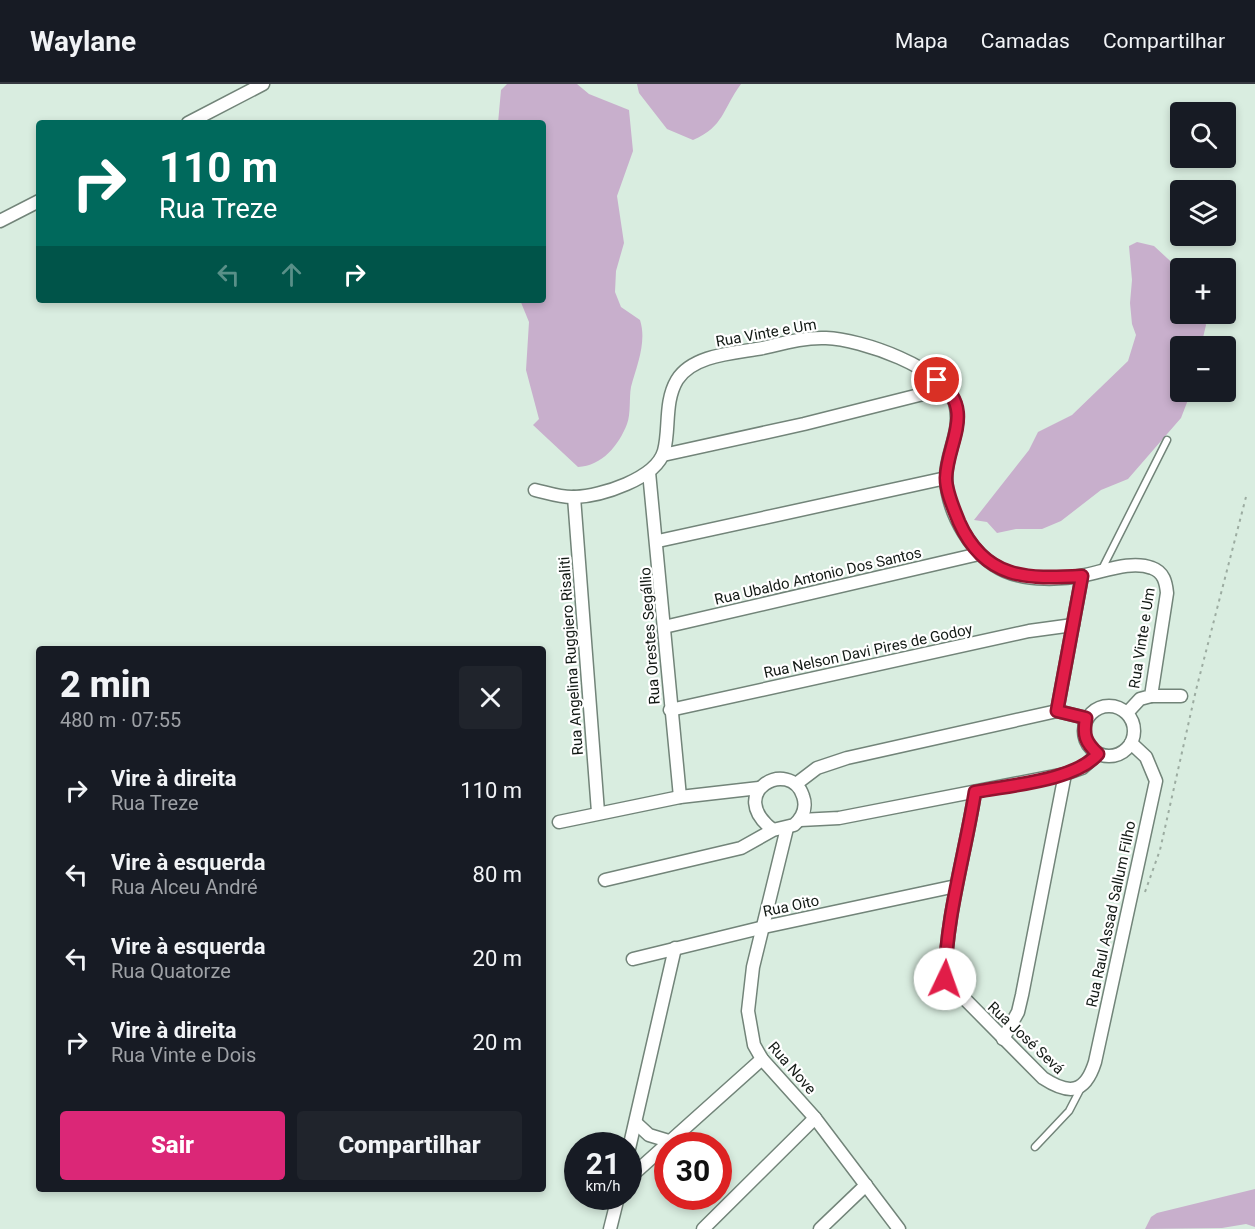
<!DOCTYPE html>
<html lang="pt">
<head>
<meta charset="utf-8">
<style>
	body { margin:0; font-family:Roboto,sans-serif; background:#20242c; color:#f1f3f6; height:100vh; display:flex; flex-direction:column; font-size:22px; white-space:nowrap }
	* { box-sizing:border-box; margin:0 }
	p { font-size:20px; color:#9ea1a6 }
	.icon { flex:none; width:33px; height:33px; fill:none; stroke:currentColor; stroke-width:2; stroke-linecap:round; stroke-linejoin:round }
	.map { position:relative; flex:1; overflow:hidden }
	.panel { position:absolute; left:36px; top:562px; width:510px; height:546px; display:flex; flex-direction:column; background:#171b24; border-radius:6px; box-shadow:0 3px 9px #0003 }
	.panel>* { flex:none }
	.hud { position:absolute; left:36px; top:36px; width:510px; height:183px; border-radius:6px; box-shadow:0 3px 9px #0003; background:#00695c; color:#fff; overflow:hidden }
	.tools { position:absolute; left:1170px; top:18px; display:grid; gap:12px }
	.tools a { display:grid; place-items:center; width:66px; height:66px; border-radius:6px; background:#171b24; box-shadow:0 3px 9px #0003; font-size:30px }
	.speed { position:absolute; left:564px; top:1048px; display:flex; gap:12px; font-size:30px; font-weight:700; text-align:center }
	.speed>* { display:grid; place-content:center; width:78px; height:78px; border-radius:50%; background:#171b24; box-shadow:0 3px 9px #0003; line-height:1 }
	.speed small { font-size:15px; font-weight:400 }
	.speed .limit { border:9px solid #d22; background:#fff; color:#111 }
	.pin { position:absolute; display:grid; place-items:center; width:51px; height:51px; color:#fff; margin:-26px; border:3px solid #fff; border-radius:50%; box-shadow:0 2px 6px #0007 }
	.me { position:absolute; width:66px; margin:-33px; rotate:3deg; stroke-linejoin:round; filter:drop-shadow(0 0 4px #0008) }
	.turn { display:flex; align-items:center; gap:21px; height:126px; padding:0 24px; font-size:27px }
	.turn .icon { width:78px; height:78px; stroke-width:2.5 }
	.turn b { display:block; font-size:42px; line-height:51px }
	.lanes { display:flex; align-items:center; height:57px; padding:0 24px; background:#0003; justify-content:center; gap:30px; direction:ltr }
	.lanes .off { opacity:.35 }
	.round { display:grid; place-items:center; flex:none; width:63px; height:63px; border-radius:6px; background:#20242c }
	.summary { display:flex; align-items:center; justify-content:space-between; height:102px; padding:0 24px }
	h1 { font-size:36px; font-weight:800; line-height:45px }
	.action { display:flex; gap:12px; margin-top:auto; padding:12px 24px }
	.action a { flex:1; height:69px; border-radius:6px; background:#db2777; color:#fff; font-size:24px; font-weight:800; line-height:69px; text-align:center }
	.action a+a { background:#20242c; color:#f1f3f6 }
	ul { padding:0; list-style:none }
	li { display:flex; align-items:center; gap:18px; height:84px; padding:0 24px }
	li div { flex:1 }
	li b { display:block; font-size:22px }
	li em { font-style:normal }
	header { display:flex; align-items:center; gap:36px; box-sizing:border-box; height:84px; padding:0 30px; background:#171b24; border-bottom:2px solid #363941 }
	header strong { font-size:28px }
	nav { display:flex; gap:33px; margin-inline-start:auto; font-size:21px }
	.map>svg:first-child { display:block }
	.forest { fill:#c8afcc }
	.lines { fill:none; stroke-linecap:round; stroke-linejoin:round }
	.lane-casing { stroke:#728479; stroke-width:9 }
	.street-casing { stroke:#728479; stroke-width:15 }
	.path { stroke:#9caca1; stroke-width:2; stroke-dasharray:3 4.5; stroke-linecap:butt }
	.lane { stroke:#fff; stroke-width:6 }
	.street { stroke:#fff; stroke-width:12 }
	.route-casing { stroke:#92132f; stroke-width:15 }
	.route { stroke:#e11d48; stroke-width:10 }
	.labels { text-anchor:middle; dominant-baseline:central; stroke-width:4.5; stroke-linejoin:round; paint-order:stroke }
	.street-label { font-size:15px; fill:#121914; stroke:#fff }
</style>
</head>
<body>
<header>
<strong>Waylane</strong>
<nav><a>Mapa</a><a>Camadas</a><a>Compartilhar</a></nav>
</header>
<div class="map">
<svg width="1255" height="1145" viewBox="0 0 1255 1145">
	<rect width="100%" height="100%" fill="#d9ede0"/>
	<g class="forest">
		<path d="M507,0H577L589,10L629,26L633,67L617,112L624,159L616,187L615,208L621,223L640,236C647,258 637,281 631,303C629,314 631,330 627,340C619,361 602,382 578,383L533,341L539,335L526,286L529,238L520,216H543V39H498L501,6Z"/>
		<path d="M637,0H741C723,24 724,43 693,56L667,45L639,9Z"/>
		<path d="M1137,158L1154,162L1180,186V230H1202L1206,241L1201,262H1180V308H1191L1181,334L1128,395L1101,406L1061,437L1042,445H1016L997,449L987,438L974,436L1029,366L1038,348L1072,331L1128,277L1136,251L1132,240L1130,219L1132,196L1129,162Z"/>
		<path d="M1255,1105V1143L1246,1140L1222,1144L1145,1145L1151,1133L1157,1129Z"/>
	</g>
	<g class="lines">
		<defs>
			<g id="lane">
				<path d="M1101,487L1167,356"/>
				<path d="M1035,1063L1069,1027L1082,1002"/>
			</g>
			<g id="street">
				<path d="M188,39L263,0"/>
				<path d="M0,137L39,117"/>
				<path d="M663,371L804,340L947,304"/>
				<path d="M649,388L680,713"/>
				<path d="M535,406C548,409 562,414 575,413C601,412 656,395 664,367C670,345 664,318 677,296C693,270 737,269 763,264C784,259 805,253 826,254C861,255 944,284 955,319C963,347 945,369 946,395C948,430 972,473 1005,487C1028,497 1061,496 1085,491C1105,487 1132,476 1152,484C1164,488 1166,499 1167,509L1151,612L1140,615L1127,629"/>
				<path d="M574,413L598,728"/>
				<path d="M658,457L946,394"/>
				<path d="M664,543L979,470"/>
				<path d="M1151,612H1181"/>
				<circle cx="1109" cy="647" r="25"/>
				<path d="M670,626L1029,547L1073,541"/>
				<path d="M1057,627L1082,492"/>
				<path d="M796,700L817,684L847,674L1057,627L1086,634"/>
				<path d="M975,708C965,771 946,832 945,895L1043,994C1069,1011 1085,1010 1095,978L1156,697L1146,673L1131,659"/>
				<path d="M800,736L839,734L1065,690L1082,684L1098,670"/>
				<path d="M559,738L680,713L759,704"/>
				<path d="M787,744L753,883L748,927L754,961L762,975L815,1034L899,1145"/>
				<path d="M605,796L741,764L773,746L794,741C803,733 807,723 803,712C790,673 724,708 773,746"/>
				<path d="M633,875L764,843L956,802"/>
				<path d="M1003,955L1018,928L1022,911L1065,690"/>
				<path d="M636,1039L649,1051L672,1058"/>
				<path d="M628,1069L675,864"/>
				<path d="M628,1095L762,975"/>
				<path d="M610,1145L618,1113"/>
				<path d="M703,1145L815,1034"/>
				<path d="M820,1145L866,1101"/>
			</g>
		</defs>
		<use href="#lane" class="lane-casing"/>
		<use href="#street" class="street-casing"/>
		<path class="path" d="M1145,808L1160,766L1196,606L1247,409"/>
		<use href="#lane" class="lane"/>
		<use href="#street" class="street"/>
	</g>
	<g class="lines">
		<defs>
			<path id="route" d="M937,296C977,326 947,358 946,394C946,408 954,425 959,438C985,496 1027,495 1082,492L1057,627L1086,634C1083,651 1085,658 1098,670C1074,697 1010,701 975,708C965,771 946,832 945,895"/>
		</defs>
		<use href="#route" class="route-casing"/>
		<use href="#route" class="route"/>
	</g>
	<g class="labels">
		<g class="street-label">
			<text transform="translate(766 249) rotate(-10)">Rua Vinte e Um</text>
			<text transform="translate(818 492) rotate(-13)">Rua Ubaldo Antonio Dos Santos</text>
			<text transform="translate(650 552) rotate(-94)">Rua Orestes Segállio</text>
			<text transform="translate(1142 554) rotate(-81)">Rua Vinte e Um</text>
			<text transform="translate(868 567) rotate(-12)">Rua Nelson Davi Pires de Godoy</text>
			<text transform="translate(571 572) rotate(-94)">Rua Angelina Ruggiero Risaliti</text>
			<text transform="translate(791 822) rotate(-12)">Rua Oito</text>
			<text transform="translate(1111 830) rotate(-78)">Rua Raul Assad Sallum Filho</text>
			<text transform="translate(1026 954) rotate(43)">Rua José Sevá</text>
			<text transform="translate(792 984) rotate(49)">Rua Nove</text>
		</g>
	</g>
</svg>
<div class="tools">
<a><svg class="icon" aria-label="search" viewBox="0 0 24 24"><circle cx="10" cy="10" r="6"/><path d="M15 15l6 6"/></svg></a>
<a><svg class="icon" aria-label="layers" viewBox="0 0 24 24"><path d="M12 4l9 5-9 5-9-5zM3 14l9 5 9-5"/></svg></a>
<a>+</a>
<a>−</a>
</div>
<div class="speed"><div>21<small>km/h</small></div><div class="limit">30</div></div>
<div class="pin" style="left:937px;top:296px;background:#d93025"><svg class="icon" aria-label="arrive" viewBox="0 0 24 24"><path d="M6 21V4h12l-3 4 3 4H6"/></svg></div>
<svg class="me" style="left:945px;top:895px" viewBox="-20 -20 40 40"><circle r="19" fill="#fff"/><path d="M0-13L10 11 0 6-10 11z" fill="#e11d48"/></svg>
<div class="hud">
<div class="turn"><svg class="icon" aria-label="right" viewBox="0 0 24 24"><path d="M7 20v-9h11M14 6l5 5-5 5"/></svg><div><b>110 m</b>Rua Treze</div></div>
<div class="lanes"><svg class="icon off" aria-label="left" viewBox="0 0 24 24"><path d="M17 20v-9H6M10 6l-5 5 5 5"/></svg><svg class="icon off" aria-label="ahead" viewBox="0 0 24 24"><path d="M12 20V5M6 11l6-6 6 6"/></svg><svg class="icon" aria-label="right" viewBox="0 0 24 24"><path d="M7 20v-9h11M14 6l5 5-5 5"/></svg></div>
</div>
<section class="panel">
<div class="summary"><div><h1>2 min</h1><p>480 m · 07:55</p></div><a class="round"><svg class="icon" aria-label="close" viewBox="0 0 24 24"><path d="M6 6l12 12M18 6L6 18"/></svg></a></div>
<ul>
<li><svg class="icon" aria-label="right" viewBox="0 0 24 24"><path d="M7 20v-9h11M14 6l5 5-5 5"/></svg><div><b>Vire à direita</b><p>Rua Treze</p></div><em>110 m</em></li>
<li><svg class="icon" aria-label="left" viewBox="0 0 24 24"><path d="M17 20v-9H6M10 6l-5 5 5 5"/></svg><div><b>Vire à esquerda</b><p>Rua Alceu André</p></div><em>80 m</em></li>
<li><svg class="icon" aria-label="left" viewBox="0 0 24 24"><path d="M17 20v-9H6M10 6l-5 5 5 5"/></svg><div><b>Vire à esquerda</b><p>Rua Quatorze</p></div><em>20 m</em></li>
<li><svg class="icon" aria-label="right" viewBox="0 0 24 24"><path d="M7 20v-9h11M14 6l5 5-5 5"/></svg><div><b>Vire à direita</b><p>Rua Vinte e Dois</p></div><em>20 m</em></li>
</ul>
<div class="action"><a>Sair</a><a>Compartilhar</a></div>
</section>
</div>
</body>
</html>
